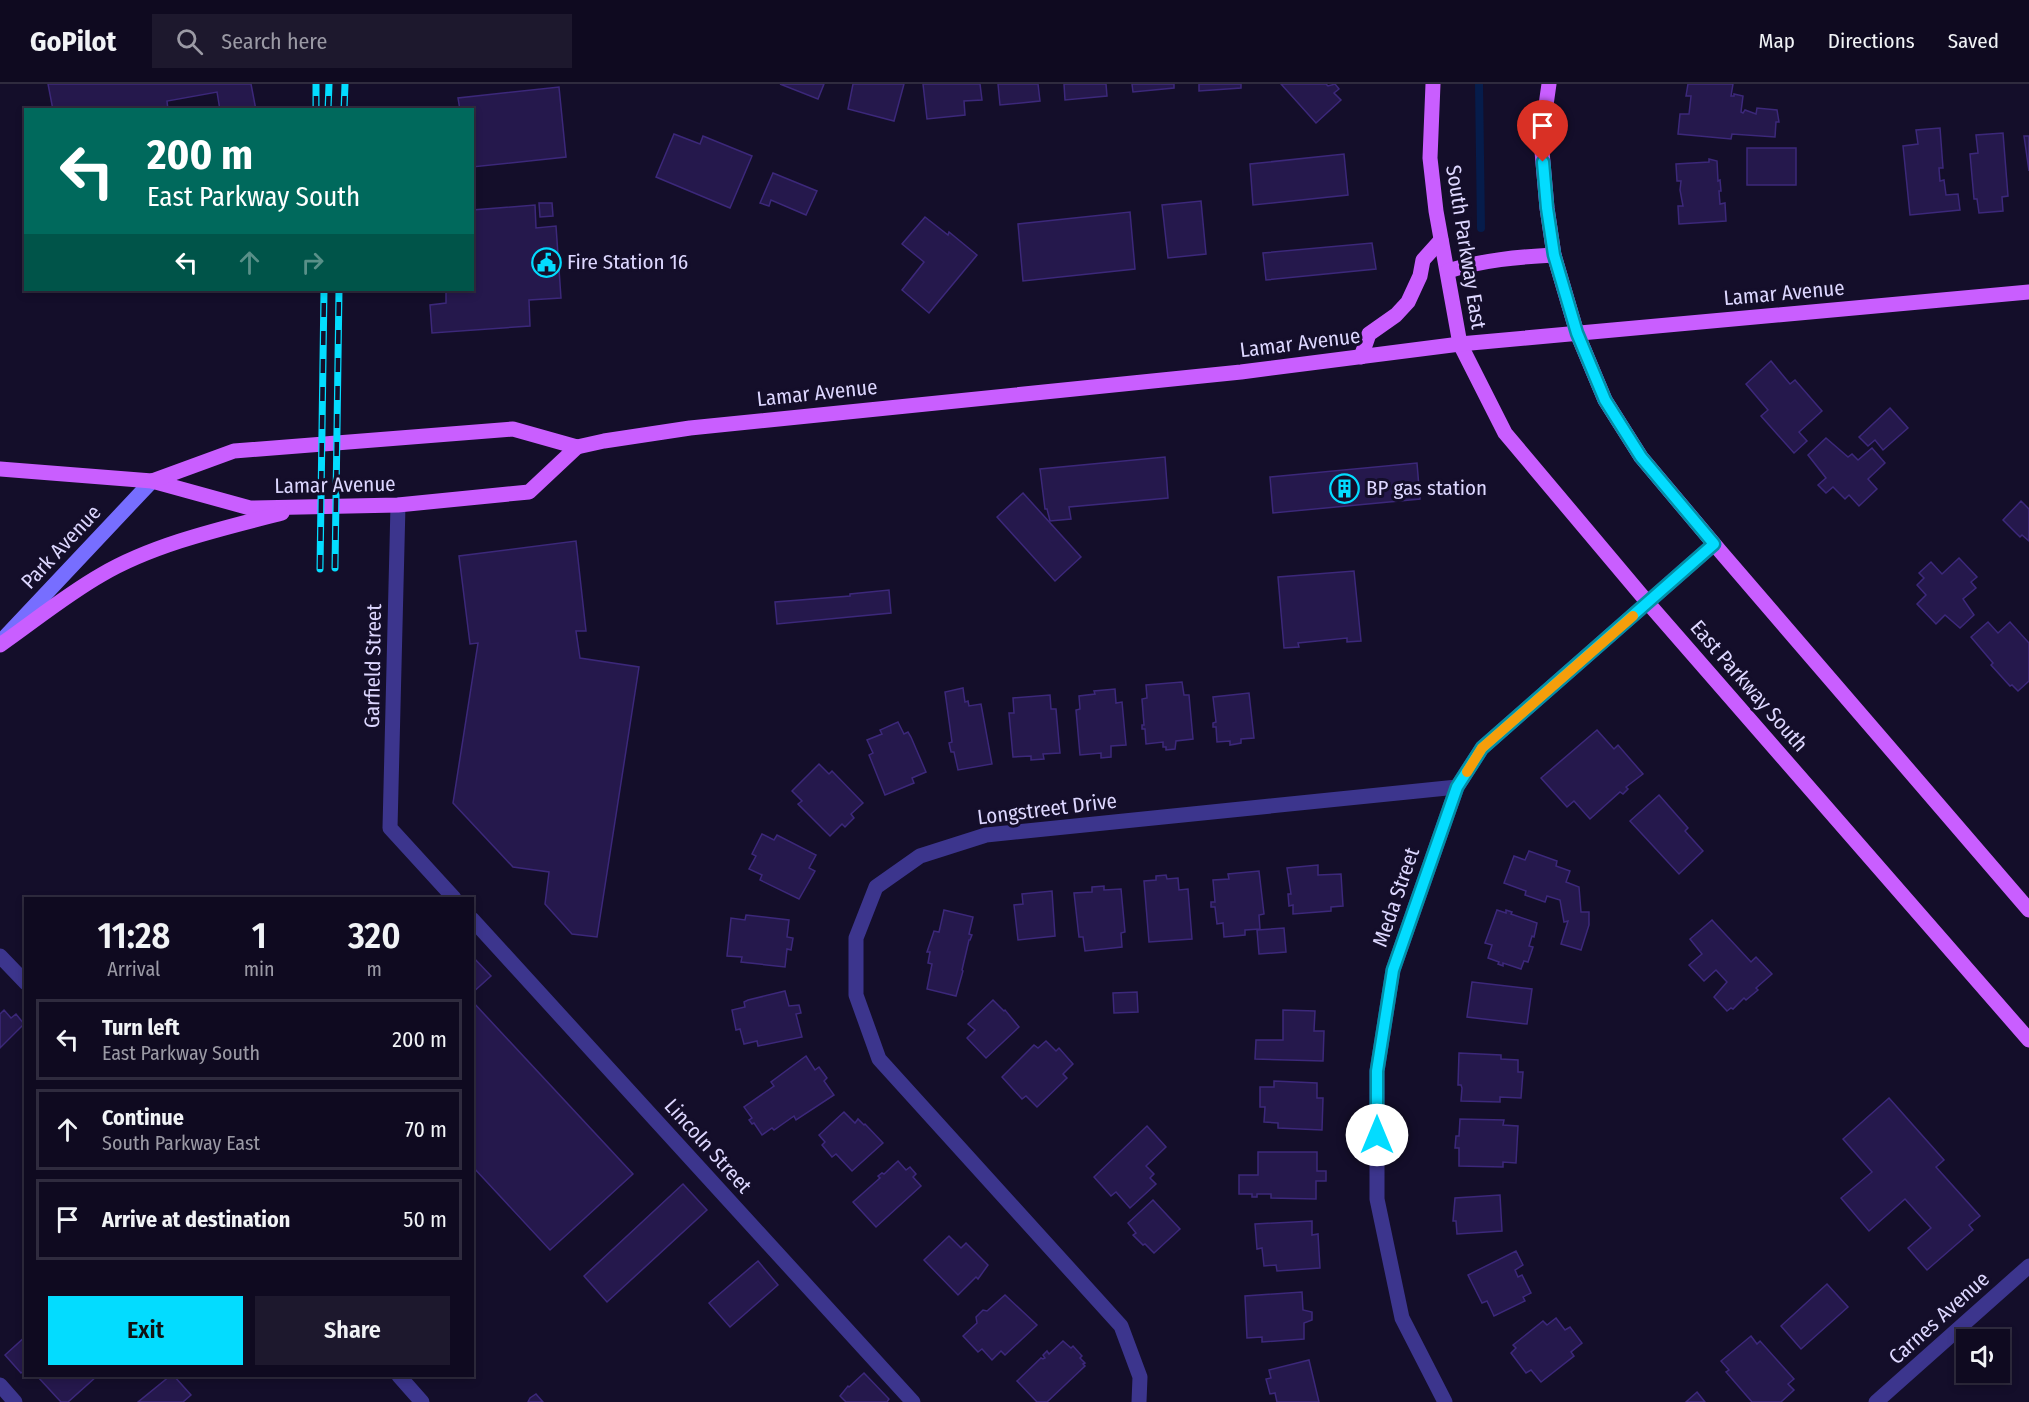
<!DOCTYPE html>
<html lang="en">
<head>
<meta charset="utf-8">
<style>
	body { margin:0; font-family:"Fira Sans Condensed",sans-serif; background:#1d182d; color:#f1f3f6; height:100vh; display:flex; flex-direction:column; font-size:22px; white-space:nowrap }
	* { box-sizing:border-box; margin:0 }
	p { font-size:20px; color:#9b9aa5 }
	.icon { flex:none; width:33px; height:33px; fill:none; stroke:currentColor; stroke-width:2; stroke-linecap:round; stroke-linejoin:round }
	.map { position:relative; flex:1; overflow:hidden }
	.side { position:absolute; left:24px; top:813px; width:450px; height:480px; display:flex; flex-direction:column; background:#0f0a20; border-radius:0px; box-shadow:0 3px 9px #0003,0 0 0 2px #2f2b3e }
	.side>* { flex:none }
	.guide { position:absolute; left:24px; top:24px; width:450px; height:183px; border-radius:0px; box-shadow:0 3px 9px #0003,0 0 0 2px #2f2b3e; background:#00695c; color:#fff; overflow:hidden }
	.fabs { position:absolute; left:1956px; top:1245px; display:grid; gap:12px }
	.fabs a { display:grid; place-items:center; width:54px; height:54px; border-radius:0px; background:#0f0a20; box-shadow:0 3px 9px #0003,0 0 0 2px #2f2b3e; font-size:30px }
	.pin { position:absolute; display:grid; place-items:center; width:51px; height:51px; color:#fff; margin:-62px -26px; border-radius:50% 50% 50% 0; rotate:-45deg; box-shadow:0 0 6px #0007 }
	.pin .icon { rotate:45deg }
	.me { position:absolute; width:66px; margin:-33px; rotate:0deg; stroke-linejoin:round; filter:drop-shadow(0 0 4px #0008) }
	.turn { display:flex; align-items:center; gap:21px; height:126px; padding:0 24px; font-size:27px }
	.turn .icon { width:78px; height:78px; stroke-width:2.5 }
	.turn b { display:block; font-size:42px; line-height:51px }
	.lanes { display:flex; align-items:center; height:57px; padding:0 24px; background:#0003; justify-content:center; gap:30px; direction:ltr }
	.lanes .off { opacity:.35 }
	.eta { display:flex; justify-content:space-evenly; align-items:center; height:102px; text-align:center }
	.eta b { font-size:36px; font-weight:600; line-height:42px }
	.cta { display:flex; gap:12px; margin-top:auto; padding:12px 24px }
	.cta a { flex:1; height:69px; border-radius:0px; background:#03dcff; color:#111; font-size:24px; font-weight:600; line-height:69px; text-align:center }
	.cta a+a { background:#1d182d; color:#f1f3f6 }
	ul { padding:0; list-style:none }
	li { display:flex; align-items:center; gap:18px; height:81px; margin:0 12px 9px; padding:0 12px; border:3px solid #2f2b3e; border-radius:0px }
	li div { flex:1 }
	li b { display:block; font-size:22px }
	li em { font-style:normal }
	header { display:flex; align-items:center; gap:36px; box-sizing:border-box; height:84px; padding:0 30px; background:#0f0a20; border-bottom:2px solid #2f2b3e }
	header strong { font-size:28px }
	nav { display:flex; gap:33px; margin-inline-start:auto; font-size:21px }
	.search { width:420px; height:54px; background:#1d182d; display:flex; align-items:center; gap:15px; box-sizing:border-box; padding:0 21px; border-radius:0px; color:#9b9aa5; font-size:22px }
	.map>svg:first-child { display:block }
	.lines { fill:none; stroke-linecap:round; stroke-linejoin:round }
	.stream { stroke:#061c4b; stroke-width:8 }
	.building { fill:#25184c; stroke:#3c287a; stroke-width:1.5 }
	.minor { stroke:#3c358d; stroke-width:15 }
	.secondary { stroke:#776eff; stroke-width:15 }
	.primary { stroke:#c95eff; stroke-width:15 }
	.rail-casing { stroke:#03dcff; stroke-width:7 }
	.rail { stroke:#140e2a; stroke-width:4.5; stroke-dasharray:14; stroke-linecap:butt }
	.route-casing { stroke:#028fa6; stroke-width:15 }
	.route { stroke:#03dcff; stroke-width:10 }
	.slow { stroke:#f59e0b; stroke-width:10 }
	.labels { text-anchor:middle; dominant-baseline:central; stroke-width:6; stroke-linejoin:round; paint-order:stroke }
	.street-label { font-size:21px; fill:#ddd7ff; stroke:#140e2a }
	.poi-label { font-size:21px; fill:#ddd7ff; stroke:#140e2a; text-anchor:start }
</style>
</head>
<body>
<header>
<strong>GoPilot</strong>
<div class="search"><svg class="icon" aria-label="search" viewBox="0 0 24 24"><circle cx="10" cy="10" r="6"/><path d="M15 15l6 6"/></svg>Search here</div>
<nav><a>Map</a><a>Directions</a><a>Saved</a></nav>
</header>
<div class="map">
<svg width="2029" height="1318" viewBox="0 0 2029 1318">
	<rect width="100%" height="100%" fill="#140e2a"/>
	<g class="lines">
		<path class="stream" d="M1479,0L1481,144"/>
	</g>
	<g class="building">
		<path d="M48,0H251L256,26H220L217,8L167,17L168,26H53Z"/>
		<path d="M780,0H824L818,15Z"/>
		<path d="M853,0H904L894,37L848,25Z"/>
		<path d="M923,0H980L982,16L964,17L965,31L927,35Z"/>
		<path d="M998,0H1038L1040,17L1000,21Z"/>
		<path d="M1064,0H1106L1107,12L1065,16Z"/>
		<path d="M1132,0H1174V4L1133,8Z"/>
		<path d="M1199,0H1241V4L1199,7Z"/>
		<path d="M1281,0H1326L1328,2L1335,0L1339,5L1334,9L1341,16L1316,39Z"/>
		<path d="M1688,0H1733L1731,12H1734V10L1743,12L1741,28L1743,29L1745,26L1756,30L1757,24L1777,26L1779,38H1776L1775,53L1732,50L1731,55L1678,50L1680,30H1689L1691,12H1686Z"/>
		<path d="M559,3L566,73L472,83V26H460L458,14Z"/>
		<path d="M1940,44L1943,84H1939L1940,97L1944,96L1946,111L1958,110L1960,126L1910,131L1903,62L1918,60L1916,46Z"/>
		<path d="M2003,49L2008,112L2002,113L2003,127L1979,129L1977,115H1974L1970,70L1978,69L1976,51Z"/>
		<path d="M674,50L700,60L703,52L752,72L730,124L656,93Z"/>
		<path d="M2024,52H2029V87Z"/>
		<rect x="1747" y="64" width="49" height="37"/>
		<path d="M1344,70L1348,111L1253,121L1250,80Z"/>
		<path d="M1709,75L1717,77L1718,97L1720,96L1721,107H1719L1720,120L1725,119L1726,137L1679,140L1678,122H1683L1680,106L1681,97H1677L1676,80L1709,78Z"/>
		<path d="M773,89L817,107L806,131L771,116L769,122L760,119Z"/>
		<path d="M1201,117L1206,170L1168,174L1162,121Z"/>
		<path d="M539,119H552L553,132L540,133Z"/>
		<path d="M535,121L536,144L556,142L561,214L529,216L530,242L432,249L430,221L446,219V206H472V126Z"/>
		<path d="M1130,128L1135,185L1023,197L1018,140Z"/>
		<path d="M925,133L948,151L949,148L977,171L929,229L902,206L924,178L902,160Z"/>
		<path d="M1372,159L1376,185L1266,196L1263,169Z"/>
		<path d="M1771,277L1790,300L1795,296L1822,327L1799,348L1807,357L1794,369L1761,332L1768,326L1746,300Z"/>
		<path d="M1890,324L1908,344L1883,366L1875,356L1868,362L1859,353Z"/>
		<path d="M1826,354L1848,373L1852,370L1858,376L1872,364L1885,379L1868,395L1877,405L1859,422L1849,411L1845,415L1833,403L1826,409L1818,401L1826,394L1808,371Z"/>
		<path d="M1165,373L1168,414L1069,423L1071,435L1050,437L1047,425H1045L1040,385Z"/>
		<path d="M1417,379L1420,415L1273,429L1270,393Z"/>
		<path d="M1023,409L1081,473L1055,497L997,433Z"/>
		<path d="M2021,417L2029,425V457L2022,451L2020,453L2003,436Z"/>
		<path d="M576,457L586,547H576L580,574L639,583L597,853L572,850L545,820L549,788L513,783L453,719L478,559L470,560L459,472Z"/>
		<path d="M1959,474L1977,493L1971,498L1976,504L1963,515L1974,531L1960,544L1945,531L1936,540L1917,520L1926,511L1917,501L1924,494L1919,489L1931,478L1942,490Z"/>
		<path d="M1354,487L1361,557L1347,558V554L1298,559L1299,563L1284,564L1278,493Z"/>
		<path d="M889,506L891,529L777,540L775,518L850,512V510Z"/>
		<path d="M1988,538L1998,549L2010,538L2029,559V597L2018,607L2012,601L2010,602L1991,581L1993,579L1971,553Z"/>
		<path d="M1182,598L1184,611H1189L1193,655L1176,657L1175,665L1166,666V663H1163V658L1146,660L1145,645H1142V641H1144L1142,615L1147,614L1146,601Z"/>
		<path d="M963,604L965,618L968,617L969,622L981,620L992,680L958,686L954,668H951L949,659L952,658L945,608Z"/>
		<path d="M1115,605L1116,619L1122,618L1126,661L1111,662V673L1101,674V669L1080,671L1076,626L1080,625L1079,612L1095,610L1094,607Z"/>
		<path d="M1249,609L1254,654L1241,655V659L1230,661V657L1217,658L1216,643H1213V639L1216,638L1213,613Z"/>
		<path d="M1050,611L1051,625H1056L1060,669L1043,670L1044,675L1031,676V672L1013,673L1009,629H1014L1013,614Z"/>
		<path d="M898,638L904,650L908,648L911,653L926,688L912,694L914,699L885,711L869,671L873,669L867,656L882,650L880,646Z"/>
		<path d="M1597,646L1614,665L1618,661L1643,690L1626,703L1628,705L1623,710L1620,708L1590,735L1574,717L1567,723L1541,694Z"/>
		<path d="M819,680L829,690L832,687L863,719L851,730L854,734L845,743L842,740L830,752L798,720L802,717L792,707Z"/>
		<path d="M1659,711L1688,744L1685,747L1703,767L1679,790L1630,737Z"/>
		<path d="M762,750L774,756L777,751L816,771L809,784L815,787L799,815L760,796L762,791L749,785L756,772L752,770Z"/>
		<path d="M1529,767L1557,777L1556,782L1570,787L1566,798L1579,803L1581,828H1589V841L1581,866L1561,860L1568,837L1564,838L1560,816L1547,812L1545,818L1525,811L1526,807L1504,799L1514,772L1525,776Z"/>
		<path d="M1318,781V791L1341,790L1343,822L1331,823V827L1293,830V821L1289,822L1288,810H1291L1287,784Z"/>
		<path d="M1259,787L1264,830L1259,831L1260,845L1245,846V851L1224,853L1223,839L1217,840L1215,823H1211V818H1215L1213,796L1229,795L1228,790Z"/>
		<path d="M1166,791L1167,795L1178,794L1179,806L1188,805L1192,855L1149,858L1144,797L1156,796V792Z"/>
		<path d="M1104,802V806L1121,805L1125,848L1121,849L1122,863L1085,867L1083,853H1079L1074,809L1092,808V803Z"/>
		<path d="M1052,807L1055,852L1018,856L1014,821L1023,820L1022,810Z"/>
		<path d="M944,826L973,833L969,850L972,851L970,856H969L962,886L963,887L956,912L927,905L932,880L928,879L930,868H927L934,847L939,848Z"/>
		<path d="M1497,826L1506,829V826L1512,828L1511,830L1537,839L1534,853L1532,852L1529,862L1533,863L1528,878L1524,877L1521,885L1503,879V882L1498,880L1499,878L1488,874L1492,861L1485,859Z"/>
		<path d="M746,831L789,836L787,853L793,854L791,866L787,865L785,883L741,878L742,873L727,872L731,834L745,836Z"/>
		<path d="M1712,836L1751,878L1756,873L1772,890L1756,904L1758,906L1746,916L1744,914L1733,925L1731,924L1727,927L1714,913L1727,898L1716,886L1704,897L1689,881L1702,870L1690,855Z"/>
		<path d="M1284,844L1286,868L1259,870L1257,846Z"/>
		<path d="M472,872L491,892L472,909Z"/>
		<path d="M1472,898L1532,905L1527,940L1467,933Z"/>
		<path d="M785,907L789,922L799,921L801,929L796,930L802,953L758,962L757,957L744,960L740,945L736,946L732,926L745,923L744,918L748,916Z"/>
		<path d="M1137,908L1138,928L1114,929L1113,909Z"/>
		<path d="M993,916L1004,927L1005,926L1019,943L986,974L967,954L975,946L968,940Z"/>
		<path d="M472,917L633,1090L550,1166L472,1082Z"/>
		<path d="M4,926L11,934L16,930L24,940L0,964V930Z"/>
		<path d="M1283,926L1315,927L1314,947H1324L1323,977L1255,975L1256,956H1283Z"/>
		<path d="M1046,957L1056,967L1059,964L1073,980L1063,990L1067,994L1037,1023L1026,1012L1022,1015L1002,993L1034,961L1038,964Z"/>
		<path d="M1459,969L1501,971V975L1518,976V988H1523L1521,1014L1500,1013V1018L1461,1017L1462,1004L1461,1001H1458Z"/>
		<path d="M806,972L815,986L819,983L827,994L824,997L834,1011L796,1036L794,1032L774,1046L772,1044L762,1051L754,1039L752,1040L749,1036L752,1034L744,1023L774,1002L771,998Z"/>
		<path d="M1274,997L1317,999V1014H1323L1322,1046L1278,1044V1039L1264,1038L1265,1023H1260V1003H1274Z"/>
		<path d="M1889,1014L1944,1076L1936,1083L1980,1132L1969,1141L1973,1146L1927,1186L1908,1164L1931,1144L1905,1115L1869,1147L1841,1114L1872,1088L1843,1055Z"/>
		<path d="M844,1028L855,1039L858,1035L864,1041L865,1040L883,1059L852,1087L836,1070L832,1073L822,1061L825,1058L819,1051Z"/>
		<path d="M1460,1035L1504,1036L1503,1041L1518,1042L1516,1079L1503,1078V1083L1459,1082V1064H1455L1456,1052H1459Z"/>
		<path d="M1147,1042L1166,1063L1146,1082L1154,1090L1150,1094L1156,1100L1130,1124L1116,1108L1111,1112L1094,1093Z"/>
		<path d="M1258,1068H1317V1087H1326V1097H1316V1115L1271,1114V1110H1257V1113H1252V1110H1239V1091H1258Z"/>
		<path d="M898,1077L906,1086L910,1083L916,1090L913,1093L921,1102L876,1143L853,1118L880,1094L878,1092L882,1089L884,1090Z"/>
		<path d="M683,1100L707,1126L607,1218L584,1192Z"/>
		<path d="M1500,1111L1502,1147L1457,1150L1456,1137H1453L1455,1114Z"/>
		<path d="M1153,1116L1180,1145L1154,1169L1145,1160L1143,1161L1133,1151L1136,1149L1128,1139Z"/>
		<path d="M1312,1137V1151L1318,1150L1320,1184L1277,1187L1276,1181L1264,1182L1262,1164L1257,1165L1255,1140Z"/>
		<path d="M949,1152L961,1164L966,1159L988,1181L978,1195L976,1193L958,1211L924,1176Z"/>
		<path d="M1516,1167L1523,1181L1515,1186L1518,1193L1522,1191L1531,1209L1523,1213L1525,1217L1494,1232L1487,1217L1482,1219L1468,1191Z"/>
		<path d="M758,1177L778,1201L730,1243L709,1219Z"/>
		<path d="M1827,1200L1848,1223L1801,1265L1781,1242Z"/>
		<path d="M1302,1208L1303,1226L1312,1228V1236L1304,1239V1255L1262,1258V1253L1247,1254L1245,1212Z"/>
		<path d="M1005,1211L1037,1241L1005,1271L1001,1267L992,1276L982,1265L978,1268L963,1252L977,1239L976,1233L983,1226L987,1227Z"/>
		<path d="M1556,1234L1565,1246L1570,1243L1582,1259L1571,1268L1574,1272L1541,1298L1531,1286L1526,1289L1511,1269L1516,1264L1513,1261L1543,1237L1547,1241Z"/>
		<path d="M26,1252V1285L21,1289L5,1271Z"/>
		<path d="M1751,1252L1757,1260L1760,1257L1794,1295L1788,1300L1794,1306L1781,1318H1752L1726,1288L1729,1286L1721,1277Z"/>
		<path d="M1063,1257L1071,1264L1073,1262L1082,1272L1080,1274L1085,1279L1083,1280L1085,1282L1047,1318H1037L1017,1297L1041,1274L1043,1275L1045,1274L1043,1271L1047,1267L1049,1270Z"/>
		<path d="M1309,1276L1319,1318H1277L1275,1309L1270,1310L1266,1295L1271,1294L1269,1286Z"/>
		<path d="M864,1289L889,1315L887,1318H846L840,1312L848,1302L849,1303Z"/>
		<path d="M37,1292H97L68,1318H61Z"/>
		<path d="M170,1292H174L191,1311L183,1318H138Z"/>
		<path d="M1697,1308L1705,1318H1686Z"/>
		<path d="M536,1310L543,1318H528L530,1314Z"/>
	</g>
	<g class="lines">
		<g class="minor">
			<path d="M398,421L390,744L454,814"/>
			<path d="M472,835L913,1318"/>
			<path d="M0,872L26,899"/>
			<path d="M399,1292L422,1318"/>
			<path d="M0,1301L15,1318"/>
			<path d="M1139,1318L1140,1293L1121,1242L879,975L856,911V854L876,803L920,772L986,751L1457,703"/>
			<path d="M1445,1318L1402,1234L1377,1115V987L1393,886L1457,703L1482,664L1714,460"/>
			<path d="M1876,1318L2029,1182"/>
		</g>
		<path class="secondary" d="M6,552L152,397"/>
		<g class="primary">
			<path d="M1433,0L1430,74L1436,127L1460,260L1505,349L1648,519L2029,956"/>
			<path d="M1549,0L1541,56L1547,124L1554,171L1577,249L1605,316L1641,373L1720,467L2029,826"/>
			<path d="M1448,187C1483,176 1517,173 1554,171"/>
			<path d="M1361,273L1369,250L1396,231L1408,218L1420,192L1423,176L1441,156"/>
			<path d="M0,385L152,397L250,424L398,421L529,408L577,363"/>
			<path d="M152,397L234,367L513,345L577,363L604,357L690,344L1241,288L1460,260L2029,208"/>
			<path d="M0,561C33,538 66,511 101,491C153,460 224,444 282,429"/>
		</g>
		<defs>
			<g id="rail">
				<path d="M316,26V0"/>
				<path d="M328,26L329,0"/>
				<path d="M344,26L345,0"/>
				<path d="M335,484L339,206"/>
				<path d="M320,485L324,206"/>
			</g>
		</defs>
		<use href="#rail" class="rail-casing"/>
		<use href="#rail" class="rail"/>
	</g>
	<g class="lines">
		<defs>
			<path id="route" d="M1377,1051V987L1393,886L1457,703L1482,664L1714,460L1641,373L1605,316L1577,249L1554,171L1547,124L1543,78"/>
		</defs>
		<use href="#route" class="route-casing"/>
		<use href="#route" class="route"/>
		<path class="slow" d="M1467,688L1482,664L1633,532"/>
	</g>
	<defs>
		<symbol id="civic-ring" viewBox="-11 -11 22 22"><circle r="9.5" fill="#140e2a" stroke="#03dcff" stroke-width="1.5"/><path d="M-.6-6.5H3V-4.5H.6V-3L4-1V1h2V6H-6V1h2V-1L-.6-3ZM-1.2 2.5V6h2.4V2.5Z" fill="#03dcff"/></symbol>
		<symbol id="building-ring" viewBox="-11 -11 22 22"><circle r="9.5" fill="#140e2a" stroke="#03dcff" stroke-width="1.5"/><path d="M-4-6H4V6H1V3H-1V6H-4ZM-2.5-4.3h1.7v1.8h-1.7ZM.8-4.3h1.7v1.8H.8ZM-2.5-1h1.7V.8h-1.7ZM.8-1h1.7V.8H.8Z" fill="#03dcff"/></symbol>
	</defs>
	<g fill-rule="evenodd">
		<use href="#civic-ring" x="530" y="162" width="33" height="33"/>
		<use href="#building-ring" x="1328" y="388" width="33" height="33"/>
	</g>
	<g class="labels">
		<g class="street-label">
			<text transform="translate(1466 163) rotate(81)">South Parkway East</text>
			<text transform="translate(1784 209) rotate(-5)">Lamar Avenue</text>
			<text transform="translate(1300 259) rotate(-7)">Lamar Avenue</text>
			<text transform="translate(817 309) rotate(-6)">Lamar Avenue</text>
			<text transform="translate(335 401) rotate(-1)">Lamar Avenue</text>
			<text transform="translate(61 463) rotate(-47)">Park Avenue</text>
			<text transform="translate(373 582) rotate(-89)">Garfield Street</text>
			<text transform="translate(1749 602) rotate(49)">East Parkway South</text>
			<text transform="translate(1047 725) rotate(-7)">Longstreet Drive</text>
			<text transform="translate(1396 813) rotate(-71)">Meda Street</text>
			<text transform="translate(708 1062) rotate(48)">Lincoln Street</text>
			<text transform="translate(1939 1234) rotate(-42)">Carnes Avenue</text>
		</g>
		<g class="poi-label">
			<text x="567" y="178">Fire Station 16</text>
			<text x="1366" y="404">BP gas station</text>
		</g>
	</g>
</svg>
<div class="fabs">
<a><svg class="icon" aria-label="sound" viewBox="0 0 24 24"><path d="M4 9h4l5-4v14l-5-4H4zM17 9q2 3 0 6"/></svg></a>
</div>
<div class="pin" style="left:1543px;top:78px;background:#d93025"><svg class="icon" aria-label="arrive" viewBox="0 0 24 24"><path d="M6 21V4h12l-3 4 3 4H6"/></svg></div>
<svg class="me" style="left:1377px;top:1051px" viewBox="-20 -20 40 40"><circle r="19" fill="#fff"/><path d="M0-13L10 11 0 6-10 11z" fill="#03dcff"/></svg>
<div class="guide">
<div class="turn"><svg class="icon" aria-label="left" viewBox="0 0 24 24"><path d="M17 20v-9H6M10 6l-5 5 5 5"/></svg><div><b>200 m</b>East Parkway South</div></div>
<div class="lanes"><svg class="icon" aria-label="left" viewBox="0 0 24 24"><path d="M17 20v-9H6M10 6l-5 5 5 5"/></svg><svg class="icon off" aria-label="ahead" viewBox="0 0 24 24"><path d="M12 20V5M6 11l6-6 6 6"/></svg><svg class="icon off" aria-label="right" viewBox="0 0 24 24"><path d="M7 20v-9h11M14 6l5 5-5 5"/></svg></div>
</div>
<section class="side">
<div class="eta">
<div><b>11:28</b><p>Arrival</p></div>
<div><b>1</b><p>min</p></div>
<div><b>320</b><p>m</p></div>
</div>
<ul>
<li><svg class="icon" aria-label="left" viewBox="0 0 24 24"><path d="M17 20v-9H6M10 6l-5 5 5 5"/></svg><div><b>Turn left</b><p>East Parkway South</p></div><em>200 m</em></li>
<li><svg class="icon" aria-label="ahead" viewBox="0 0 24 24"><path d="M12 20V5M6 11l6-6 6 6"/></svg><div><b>Continue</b><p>South Parkway East</p></div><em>70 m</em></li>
<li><svg class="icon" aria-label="arrive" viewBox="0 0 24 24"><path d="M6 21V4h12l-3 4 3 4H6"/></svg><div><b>Arrive at destination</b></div><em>50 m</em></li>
</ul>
<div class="cta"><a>Exit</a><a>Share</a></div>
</section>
</div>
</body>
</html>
